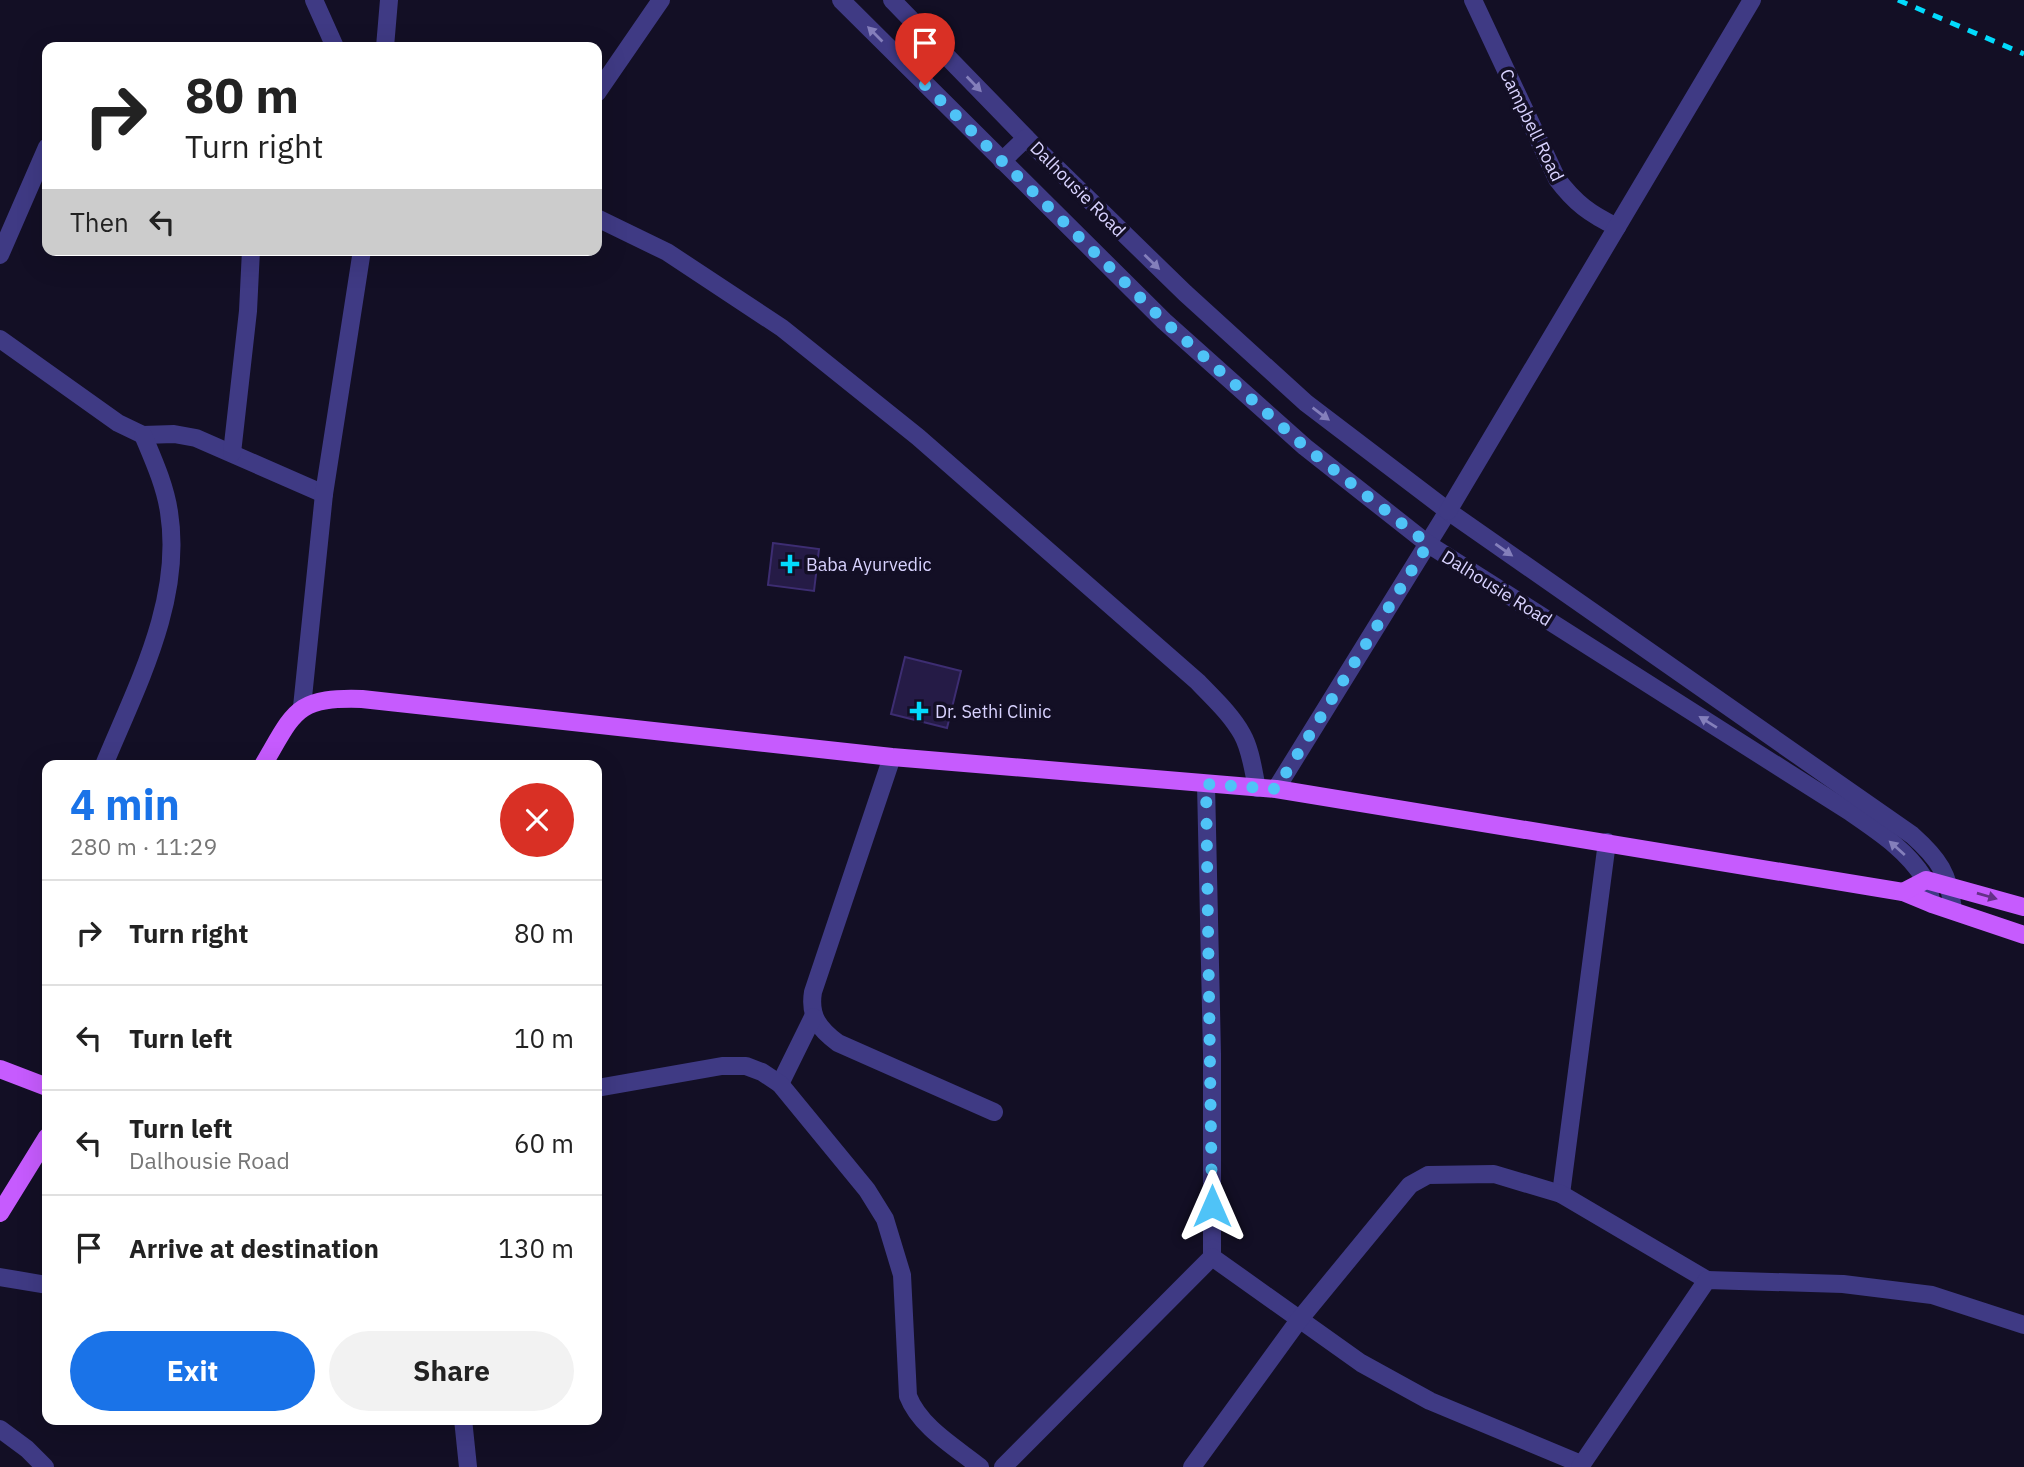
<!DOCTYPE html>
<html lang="en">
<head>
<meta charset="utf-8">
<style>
	body { margin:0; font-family:"IBM Plex Sans",sans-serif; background:#f2f2f2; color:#222; height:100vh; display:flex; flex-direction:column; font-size:26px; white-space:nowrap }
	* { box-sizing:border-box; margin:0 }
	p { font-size:23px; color:#767676 }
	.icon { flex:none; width:38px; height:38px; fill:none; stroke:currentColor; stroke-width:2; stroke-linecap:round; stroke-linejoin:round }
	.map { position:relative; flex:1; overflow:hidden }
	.details { position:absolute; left:42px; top:760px; width:560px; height:665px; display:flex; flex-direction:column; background:#fff; border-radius:14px; box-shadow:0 7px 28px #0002 }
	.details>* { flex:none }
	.top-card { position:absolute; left:42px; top:42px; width:560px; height:214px; border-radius:14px; box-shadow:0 7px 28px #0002; background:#fff; color:#222; overflow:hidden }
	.pin { position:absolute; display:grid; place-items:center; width:60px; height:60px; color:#fff; margin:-72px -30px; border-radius:50% 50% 50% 0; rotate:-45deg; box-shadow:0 0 7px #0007 }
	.pin .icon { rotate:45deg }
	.me { position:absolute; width:77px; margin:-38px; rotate:0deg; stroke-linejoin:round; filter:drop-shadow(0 0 5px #0008) }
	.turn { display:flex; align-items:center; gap:24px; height:147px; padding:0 28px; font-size:32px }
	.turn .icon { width:91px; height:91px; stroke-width:2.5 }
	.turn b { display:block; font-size:49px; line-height:60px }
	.then { display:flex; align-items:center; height:66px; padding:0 28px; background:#0003; gap:14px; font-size:26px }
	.round { display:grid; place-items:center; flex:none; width:74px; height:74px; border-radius:37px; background:#f2f2f2 }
	.overview { display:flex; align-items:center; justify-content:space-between; height:119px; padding:0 28px }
	h1 { font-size:42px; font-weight:700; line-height:52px; color:#1a73e8 }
	.button { display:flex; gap:14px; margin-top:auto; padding:14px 28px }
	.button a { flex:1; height:80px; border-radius:42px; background:#1a73e8; color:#fff; font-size:28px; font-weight:700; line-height:80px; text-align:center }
	.button a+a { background:#f2f2f2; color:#222 }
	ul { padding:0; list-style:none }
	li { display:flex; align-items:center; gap:21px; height:105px; padding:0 28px; border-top:2px solid #e0e0e0 }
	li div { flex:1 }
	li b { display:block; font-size:26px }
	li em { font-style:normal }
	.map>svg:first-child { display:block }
	.building { fill:#251b46; stroke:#3d2d72; stroke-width:2 }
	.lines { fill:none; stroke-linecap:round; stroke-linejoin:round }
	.minor { stroke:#3f3a84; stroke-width:18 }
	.tertiary { stroke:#3f3a84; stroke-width:18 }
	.primary { stroke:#c65bfe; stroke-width:18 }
	.rail { stroke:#02dbfc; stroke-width:5; stroke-dasharray:10 9; stroke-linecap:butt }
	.oneway { fill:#847fbb }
	.oneway2 { fill:#643187 }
	.route { stroke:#4fc3f7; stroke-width:12; stroke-dasharray:0 21.6 }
	.poi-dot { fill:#02dbfc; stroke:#130f25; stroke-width:2.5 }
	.labels { text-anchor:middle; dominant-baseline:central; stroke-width:7; stroke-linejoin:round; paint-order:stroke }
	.street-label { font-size:18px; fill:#d9d3ff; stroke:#130f25 }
	.poi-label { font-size:18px; fill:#d9d3ff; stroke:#130f25; text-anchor:start }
</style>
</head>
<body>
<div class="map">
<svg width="2024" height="1467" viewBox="0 0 2024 1467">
	<rect width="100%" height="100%" fill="#130f25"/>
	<g class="building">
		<path d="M773,543L819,549L814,591L768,585Z"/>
		<path d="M905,657L961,671L947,728L891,714Z"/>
	</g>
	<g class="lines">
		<g class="minor">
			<path d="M314,0L335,47"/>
			<path d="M1473,0L1557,179C1575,203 1590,214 1617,227"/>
			<path d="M385,47L389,0"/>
			<path d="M597,93L661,0"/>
			<path d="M597,218L667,252L782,328L918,437L1198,682C1213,698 1231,714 1242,734C1251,750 1253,770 1257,788"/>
			<path d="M0,255L47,147"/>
			<path d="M0,339L118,423L143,435L174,434L196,438L324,494"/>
			<path d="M232,453L248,311L251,250"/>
			<path d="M302,707L324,494L362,250"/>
			<path d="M892,757L813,992C809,1016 819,1029 838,1043L994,1112"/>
			<path d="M104,765C137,685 183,600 169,512C165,485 153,459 143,435"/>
			<path d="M1206,784L1212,1054V1257"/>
			<path d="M1276,789L1448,511"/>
			<path d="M780,1084L813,1017"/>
			<path d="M597,1088L722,1066H746L762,1072L780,1084L867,1190L885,1219L902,1275L908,1396C920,1427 955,1447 980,1467"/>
			<path d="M1561,1194L1607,842"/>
			<path d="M0,1277L47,1285"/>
			<path d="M463,1419L468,1467"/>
			<path d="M0,1429L27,1449L45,1467"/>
			<path d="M1003,1467L1212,1257L1361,1363L1430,1401L1581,1464"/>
			<path d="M1192,1467L1299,1320L1410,1185L1428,1175L1494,1174L1561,1194L1707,1280"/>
			<path d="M1580,1467L1707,1280L1843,1284L1932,1295L2024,1325"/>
		</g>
		<g class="tertiary">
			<path d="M841,0L1164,321L1305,447L1428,544L1850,812C1877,831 1906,849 1924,878C1929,886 1930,896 1932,904"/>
			<path d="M892,0L1036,148L1185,293L1306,403L1448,511L1912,835C1939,859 1949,874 1953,910"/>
			<path d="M1002,161L1026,138"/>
			<path d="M1448,511L1752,0"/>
		</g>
		<g class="primary">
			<path d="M263,765C295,711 295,697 362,699L892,757L1276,789L1903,892L1932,904L2024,935"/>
			<path d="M1903,892L1926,880L2024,907"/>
			<path d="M0,1069L47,1087"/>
			<path d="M0,1213L47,1137"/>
		</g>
		<path class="rail" d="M1898,0L2024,54"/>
	</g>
	<defs><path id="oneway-solid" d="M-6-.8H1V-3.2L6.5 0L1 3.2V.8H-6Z" transform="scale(1.75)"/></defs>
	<g class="oneway">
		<use href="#oneway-solid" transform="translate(875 34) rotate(-135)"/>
		<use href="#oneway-solid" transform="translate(974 84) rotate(46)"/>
		<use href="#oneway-solid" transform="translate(1152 262) rotate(44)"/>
		<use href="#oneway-solid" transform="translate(1321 414) rotate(37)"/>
		<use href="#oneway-solid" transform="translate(1504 550) rotate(35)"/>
		<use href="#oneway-solid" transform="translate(1708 722) rotate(-148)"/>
		<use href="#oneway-solid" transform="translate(1897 848) rotate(-138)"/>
	</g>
	<use class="oneway2" href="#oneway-solid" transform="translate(1987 896) rotate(16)"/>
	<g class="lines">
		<path class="route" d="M925,85L1164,321L1305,447L1428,544L1276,789L1206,784L1212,1206"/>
	</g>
	<g class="poi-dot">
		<path d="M786.5 553.5h7v7h7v7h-7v7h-7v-7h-7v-7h7z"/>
		<path d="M915.5 700.5h7v7h7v7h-7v7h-7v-7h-7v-7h7z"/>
	</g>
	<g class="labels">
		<g class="street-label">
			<text transform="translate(1532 125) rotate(64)">Campbell Road</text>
			<text transform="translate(1078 189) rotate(45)">Dalhousie Road</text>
			<text transform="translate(1497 588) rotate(32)">Dalhousie Road</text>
		</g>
		<g class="poi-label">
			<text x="806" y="564">Baba Ayurvedic</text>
			<text x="935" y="711">Dr. Sethi Clinic</text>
		</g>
	</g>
</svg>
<div class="pin" style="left:925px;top:85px;background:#d93025"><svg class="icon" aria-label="arrive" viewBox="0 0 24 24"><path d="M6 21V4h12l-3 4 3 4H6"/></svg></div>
<svg class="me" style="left:1212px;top:1206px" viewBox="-20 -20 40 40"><path d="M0-17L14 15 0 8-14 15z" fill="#4fc3f7" stroke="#fff" stroke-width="4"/></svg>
<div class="top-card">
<div class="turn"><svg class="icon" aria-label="right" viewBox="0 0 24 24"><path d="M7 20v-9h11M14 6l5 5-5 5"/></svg><div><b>80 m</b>Turn right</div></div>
<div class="then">Then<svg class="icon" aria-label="left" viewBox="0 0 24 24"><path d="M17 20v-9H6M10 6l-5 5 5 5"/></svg></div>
</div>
<section class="details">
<div class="overview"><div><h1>4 min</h1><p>280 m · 11:29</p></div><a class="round" style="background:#d93025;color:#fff"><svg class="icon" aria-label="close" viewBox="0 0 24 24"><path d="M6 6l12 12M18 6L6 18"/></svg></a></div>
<ul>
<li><svg class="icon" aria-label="right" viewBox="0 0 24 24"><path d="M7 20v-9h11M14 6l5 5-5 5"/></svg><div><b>Turn right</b></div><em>80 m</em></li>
<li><svg class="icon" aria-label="left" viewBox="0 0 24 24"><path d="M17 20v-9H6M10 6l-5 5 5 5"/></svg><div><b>Turn left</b></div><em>10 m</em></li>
<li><svg class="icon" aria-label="left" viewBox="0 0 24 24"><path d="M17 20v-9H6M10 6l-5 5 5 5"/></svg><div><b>Turn left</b><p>Dalhousie Road</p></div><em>60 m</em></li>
<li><svg class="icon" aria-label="arrive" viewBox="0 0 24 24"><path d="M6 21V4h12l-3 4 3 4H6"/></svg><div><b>Arrive at destination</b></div><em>130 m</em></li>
</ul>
<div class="button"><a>Exit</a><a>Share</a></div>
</section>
</div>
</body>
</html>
